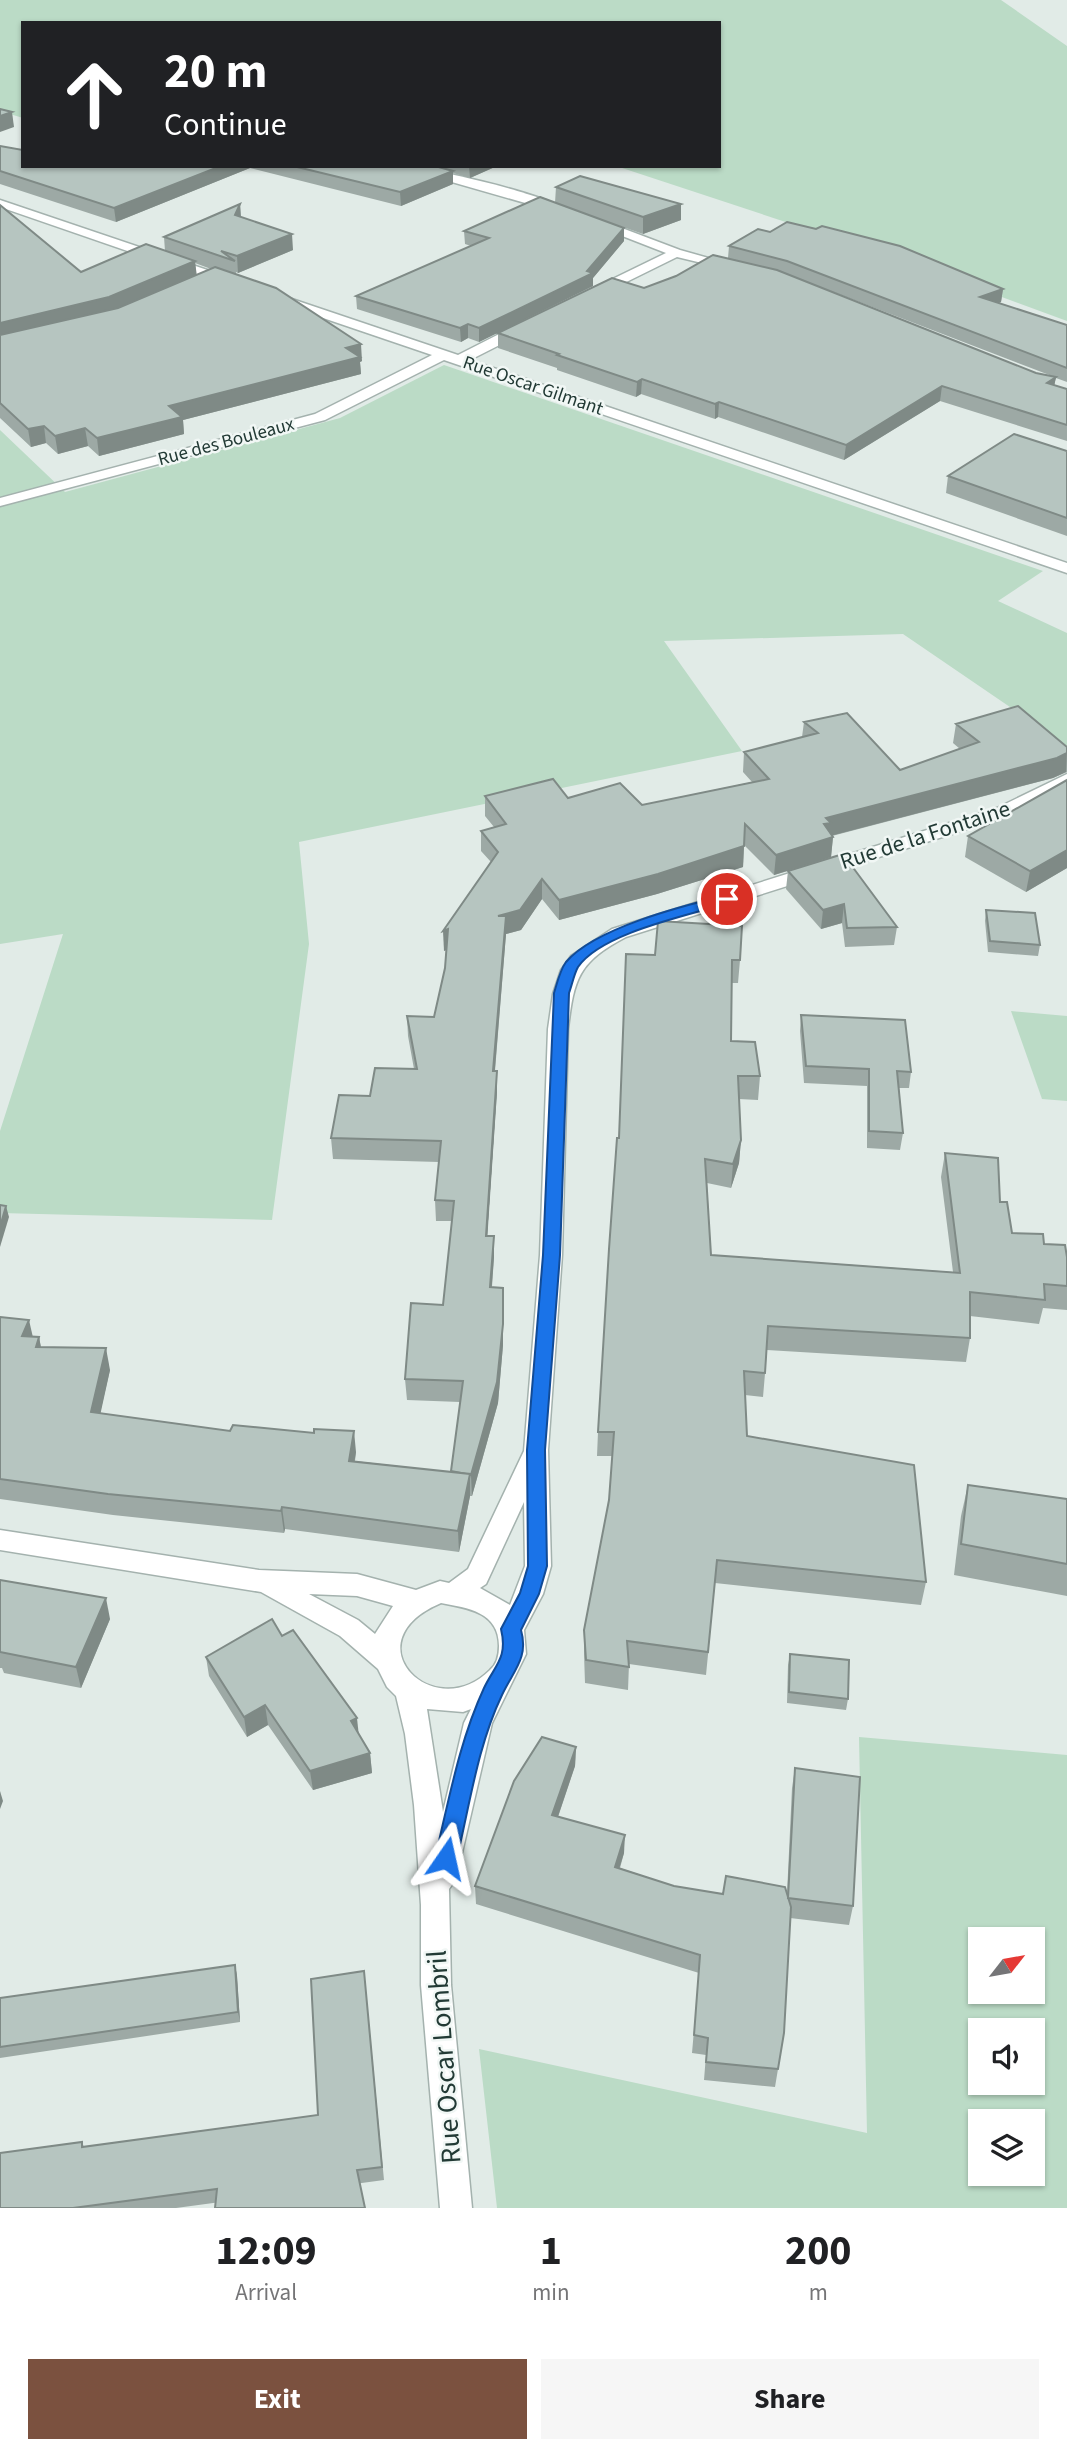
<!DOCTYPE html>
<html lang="en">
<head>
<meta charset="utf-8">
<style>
	body { margin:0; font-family:"Source Sans 3",sans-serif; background:#f6f6f6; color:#202124; height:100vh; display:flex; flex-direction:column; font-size:26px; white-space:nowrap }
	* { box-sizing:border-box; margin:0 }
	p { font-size:23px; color:#757577 }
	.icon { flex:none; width:38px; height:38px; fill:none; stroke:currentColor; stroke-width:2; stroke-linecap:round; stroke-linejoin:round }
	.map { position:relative; height:2208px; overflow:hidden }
	.drawer { display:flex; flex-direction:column; background:#fff; flex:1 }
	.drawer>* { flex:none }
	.guide { position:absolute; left:21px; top:21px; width:700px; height:147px; border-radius:0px; box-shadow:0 2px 5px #0004; background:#202124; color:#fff; overflow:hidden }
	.needle { width:46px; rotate:59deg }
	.tools { position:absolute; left:968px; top:1927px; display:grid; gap:14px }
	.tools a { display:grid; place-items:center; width:77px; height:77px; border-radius:0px; background:#fff; box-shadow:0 2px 5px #0004; font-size:35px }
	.pin { position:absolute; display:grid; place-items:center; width:60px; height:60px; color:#fff; margin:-30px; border:4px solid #fff; border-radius:50%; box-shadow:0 2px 7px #0007 }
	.me { position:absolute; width:77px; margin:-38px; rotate:11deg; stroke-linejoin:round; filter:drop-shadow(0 0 5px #0008) }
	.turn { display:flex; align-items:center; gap:24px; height:147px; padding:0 28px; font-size:32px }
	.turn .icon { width:91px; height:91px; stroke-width:2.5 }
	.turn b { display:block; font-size:49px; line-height:60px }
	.eta { display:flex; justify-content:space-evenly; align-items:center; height:119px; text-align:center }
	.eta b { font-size:42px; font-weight:700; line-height:49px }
	.button { display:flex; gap:14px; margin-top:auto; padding:14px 28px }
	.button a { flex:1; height:80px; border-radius:0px; background:#7b513f; color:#fff; font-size:28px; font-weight:700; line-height:80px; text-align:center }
	.button a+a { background:#f6f6f6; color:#202124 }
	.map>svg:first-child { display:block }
	.green { fill:#bbdbc6; fill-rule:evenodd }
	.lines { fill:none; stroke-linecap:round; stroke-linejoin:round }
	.minor-casing { stroke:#a4b2ae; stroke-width:3 }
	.minor { fill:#fff; fill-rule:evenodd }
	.wall { fill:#9da9a5; fill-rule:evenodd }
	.shaded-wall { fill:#7f8a86 }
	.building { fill:#b6c5c0; stroke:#7f8a86; stroke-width:2 }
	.route { fill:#1a73e8; stroke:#114b97; stroke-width:2 }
	.labels { text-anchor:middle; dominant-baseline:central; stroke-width:5; stroke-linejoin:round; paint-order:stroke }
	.far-street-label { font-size:19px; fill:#223a35; stroke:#f1f7f5 }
	.street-label { font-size:23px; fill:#223a35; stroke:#f1f7f5 }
	.near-street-label { font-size:28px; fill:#223a35; stroke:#f1f7f5 }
</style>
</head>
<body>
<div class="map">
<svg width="1067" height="2208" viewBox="0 0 1067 2208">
	<rect width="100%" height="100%" fill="#e1ebe7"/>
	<g class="green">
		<path d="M0,0H1001L1067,46V321L907,262L616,166H719V23H23V118L0,111Z"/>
		<path d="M444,365L1043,571L998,601L1067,633V746L903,634L664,641L742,751L299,842L309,944L272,1220L0,1213V1131L63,934L0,944V430L65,492L340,418Z"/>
		<path d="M1011,1011L1067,1016V1101L1042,1099Z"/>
		<path d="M859,1737L1067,1755V2208H497L479,2049L867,2133ZM980,1939H1032V1992H980ZM1032,2030V2082H980V2030ZM1032,2121V2174H980V2121Z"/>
	</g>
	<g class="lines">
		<defs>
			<g id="minor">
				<path d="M396,166C425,166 542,193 563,209L553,211Z"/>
				<path d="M0,200L234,279L236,282L226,285L0,207Z"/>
				<path d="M598,219L680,250L737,266L731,270L677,257L598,296H590V290L666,253L594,225V221Z"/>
				<path d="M280,295L458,355L519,324H529V330L470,360L1067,563V573L444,360L325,420L0,506V498L315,414L432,355L276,302V296Z"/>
				<path d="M1067,774V786L1009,816L626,937C579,962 574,977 568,1029L562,1255L548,1450L551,1566L543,1594L524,1630L526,1654L492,1723L456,1879L449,1889L451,1985L472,2208H440L421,1985V1905L414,1805L405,1734L396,1696L387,1687L378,1669L340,1636L261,1592L0,1550V1530L259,1570L357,1574L416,1590L440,1581L449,1583L468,1569L524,1451L540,1255L548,1029L553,994L561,970L571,956L612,929L997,808ZM524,1502L525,1566L510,1605L480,1588L486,1584ZM309,1594L357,1596L393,1606L375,1634L358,1620ZM441,1603C468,1608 499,1612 499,1646C499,1655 497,1664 490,1670C434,1726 349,1642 441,1603ZM427,1709L463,1712L471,1709L464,1723L443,1812Z"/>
			</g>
		</defs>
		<use href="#minor" class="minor-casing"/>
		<use href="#minor" class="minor"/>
	</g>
	<g class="wall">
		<path d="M0,146L23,166H497L470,178L453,173V184L401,206L250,168L116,222L0,184Z"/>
		<path d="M556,187L681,204V220L643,234L563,206L624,241L593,278V286L479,342L468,338L461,342L357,309L356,296L471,246L465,244L464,231L555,203Z"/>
		<path d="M240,204L241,217L293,250L238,273L236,272V275L362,361L360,362L361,374L183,420L184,434L99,456L88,446L58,454L46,443L31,447L0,418V205L81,272L165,251L164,237ZM195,263L211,269L196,275Z"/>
		<path d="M729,246L1003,289L1001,302L999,303L1067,325V382L1056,378L1054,385L1067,389V441L940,401L844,460L718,417L715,419L641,394L636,397L557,370V368L498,348V333L644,288L728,258ZM784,273L1052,376L1036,373Z"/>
		<path d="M1067,451V536L946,493L948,476Z"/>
		<path d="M804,722L900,770L960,749L953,743L956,724L1067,747V772L1053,778L832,836L833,837L831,857L897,927L894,945L845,947L842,923L821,929L786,889L788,871L774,875L744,845L743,867L657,894L559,920L542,899L521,930L506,934L495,1071H497V1092L487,1236H494V1257L492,1287L503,1345L498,1403L472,1496H470L459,1552L285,1529L284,1533L113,1515L0,1499V1317L33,1337H39L41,1347L110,1370L100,1413L356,1452L355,1461L451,1472L460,1402L407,1400L405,1379L443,1305L452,1221H436L435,1200L439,1162L333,1159L331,1138L370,1096L414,1069L408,1036L407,1016L434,1017L445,968L446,950L444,951L491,862L481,851V831L494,827L485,816V796L568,798L642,805L752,782L743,772L744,752L802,737Z"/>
		<path d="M1067,780V868L1026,892L965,857L968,836Z"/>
		<path d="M986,910L1040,945L1038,956L988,952L985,921Z"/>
		<path d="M626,954L740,960L738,983H732L731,1041L760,1076L758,1100L739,1099L741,1140L739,1163L731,1188L707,1183L711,1255L953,1272L941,1177L945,1153L1000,1202L1012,1233L1044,1244L1067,1257V1310L1043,1308L1039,1324L970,1316V1338L966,1362L767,1350L763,1397L745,1395L747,1436L926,1582L921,1605L715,1583L706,1675L629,1664L628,1690L585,1683L584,1654V1630L609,1500L612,1456H597L598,1432L619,1138Z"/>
		<path d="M801,1015L911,1072L909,1088H899L903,1133L900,1150L867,1148V1086L804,1083L800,1031Z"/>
		<path d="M968,1485L1067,1499V1596L954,1575L961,1516Z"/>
		<path d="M0,1580L110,1619L81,1688L4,1673L2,1668H0Z"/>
		<path d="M282,1636L358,1733L370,1753L372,1773L313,1790L268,1725L247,1737L209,1676L206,1657Z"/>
		<path d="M790,1654L848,1699L846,1710L787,1703L788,1665Z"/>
		<path d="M576,1747L575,1766L558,1817L624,1853L620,1868L674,1886L723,1894H787L792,1788L795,1768L853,1906L849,1925L790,1918L784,2033L775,2087L704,2080L706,2055L692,2053L699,1973L476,1904L475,1886Z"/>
		<path d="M235,1965L237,1976L240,2022L0,2058V1998Z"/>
		<path d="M364,1971L384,2180L176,2208H0L82,2142L84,2147L318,2115Z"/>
	</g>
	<g class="shaded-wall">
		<path d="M12,112L14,127L0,132V116Z"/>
		<path d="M221,166H249L250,168L116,222L114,208Z"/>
		<path d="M469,166H497L470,178Z"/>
		<path d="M453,171V184L401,206L400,192Z"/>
		<path d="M240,204L241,220L235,215Z"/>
		<path d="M681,204V220L643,234V217Z"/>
		<path d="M624,228V241L593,278V286L479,342V328L587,271Z"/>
		<path d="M292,234L293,250L238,273L237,256Z"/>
		<path d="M195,261L197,277L111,313L0,340V323Z"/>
		<path d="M1003,289L1001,302L978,310L980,297Z"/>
		<path d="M468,324V338L461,342L460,328Z"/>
		<path d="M361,344L362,361L360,362L361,374L183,420L184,434L99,456L97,438L169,406L346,348Z"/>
		<path d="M1056,377L1053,392L1047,383Z"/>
		<path d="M642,379L641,394L636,397L637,382Z"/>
		<path d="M942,386L940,401L844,460L846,445Z"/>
		<path d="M719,402L718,417L715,419V404Z"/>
		<path d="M44,426L46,443L31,447L28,429Z"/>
		<path d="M85,428L88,446L58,454L55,436Z"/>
		<path d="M1067,753L1066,772L1053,778L830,836L833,837L831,857L774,875L776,855L824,824L826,818Z"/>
		<path d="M744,846L743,867L657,894L559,920V900Z"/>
		<path d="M1067,850V868L1026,892L1030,871Z"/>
		<path d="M542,879V899L521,930L506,934L493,1092V1071L498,916Z"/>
		<path d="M844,904L842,923L821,929L823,910Z"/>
		<path d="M448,929L449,949L444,951L443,931Z"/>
		<path d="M497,1071V1092L486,1257V1236Z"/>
		<path d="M741,1140L739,1163L731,1188L733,1164Z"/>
		<path d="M6,1206L9,1217L0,1247V1227Z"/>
		<path d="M494,1236V1257L490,1308V1287Z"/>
		<path d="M503,1288V1345L498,1403L472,1496L471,1475Z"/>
		<path d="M29,1320L34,1342L22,1336Z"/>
		<path d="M39,1337L43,1359L36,1347Z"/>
		<path d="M106,1348L110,1370L96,1434L91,1412Z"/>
		<path d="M354,1431L356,1452L351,1482L349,1461Z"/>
		<path d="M470,1474V1496L459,1552L458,1531Z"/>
		<path d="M282,1507L285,1529L284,1533L281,1511Z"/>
		<path d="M106,1598L110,1619L81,1688L76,1667Z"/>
		<path d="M265,1705L268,1725L247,1737L244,1717Z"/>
		<path d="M357,1718L359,1737L351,1721Z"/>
		<path d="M576,1747L575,1766L552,1834V1815Z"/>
		<path d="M370,1753L372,1773L313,1790L310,1771Z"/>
		<path d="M0,1791L3,1801L0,1809Z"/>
		<path d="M625,1835L624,1853L614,1885L615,1867Z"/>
		<path d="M235,1965L237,1976L240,2022L238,2012Z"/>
	</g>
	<g class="building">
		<path d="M0,109L12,112L0,116Z"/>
		<path d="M0,146L23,150V166H221L114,208L0,171Z"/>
		<path d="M293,166H435L453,171L400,192Z"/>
		<path d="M580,176L681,204L643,217L556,187Z"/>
		<path d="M540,197L624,228L587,271L593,273L479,328L468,324L460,328L356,296L489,238L464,231Z"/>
		<path d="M240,204L235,215L292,234L237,256L221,251L235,261L164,237Z"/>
		<path d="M0,205L81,272L146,244L195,261L109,297L0,323Z"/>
		<path d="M787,222L816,229L822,226L900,246L1003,289L980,297L1067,325V368L787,261L729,246L758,229L770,232Z"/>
		<path d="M713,255L777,270L1036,373L1056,377L1047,383L1067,389V425L942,386L846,445L719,402L715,404L642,379L637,382L557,355L559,354L498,333L612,278L644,288L676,276Z"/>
		<path d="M215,267L276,288L361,344L346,348L360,357L169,406L182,417L97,438L85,428L55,436L44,426L28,429L0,403V335L118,308Z"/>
		<path d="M1014,434L1067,451V518L948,476Z"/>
		<path d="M1018,706L1067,747V753L1057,758L826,818L831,823L824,824L833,837L776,855L745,824L744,846L658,874L559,900L542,879L520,910L498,916H506L493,1071H497L486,1236H494L490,1287L503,1288V1324L497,1382L471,1475L451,1471L463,1381L405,1379L411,1303L443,1305L454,1201L435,1200L441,1141L331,1138L339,1095L370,1096L375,1068L417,1069L407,1016L434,1017L445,968L448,929L443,931L498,852L481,831L506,824L485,796L553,779L568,798L620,783L642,805L769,779L744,752L818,733L804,722L847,713L900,770L979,742L956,724Z"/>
		<path d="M1067,780V850L1030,871L968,836Z"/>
		<path d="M843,854L897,927L847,928L844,904L823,910L788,871Z"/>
		<path d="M986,910L1035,913L1040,945L990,941Z"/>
		<path d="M658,921L742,926L740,960H732L731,1041L755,1042L760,1076H738L741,1140L733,1164L705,1159L711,1255L960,1273L945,1153L998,1158L1000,1202H1007L1012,1233L1043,1234L1044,1244L1065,1245L1067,1257V1286L1044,1284L1045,1300L970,1292V1338L768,1326L765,1373L744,1371L747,1436L914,1465L926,1582L717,1560L708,1652L627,1641L629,1667L586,1660L584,1630L609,1500L614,1432H598L609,1249L617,1138H619L626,954L655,955Z"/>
		<path d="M801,1015L905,1020L911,1072L897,1071L903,1133L869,1131V1069L806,1066Z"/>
		<path d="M0,1205L6,1206L0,1227Z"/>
		<path d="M0,1317L29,1320L22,1336L39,1337L36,1347L106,1348L91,1412L230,1431L233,1425L314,1433V1429L354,1431L349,1461L470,1474L458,1531L282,1507L281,1511L108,1494L0,1479Z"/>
		<path d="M968,1485L1067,1499V1564L961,1544Z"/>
		<path d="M0,1580L106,1598L76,1667L0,1652Z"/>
		<path d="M272,1619L282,1636L293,1630L357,1718L351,1721L370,1753L310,1771L265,1705L244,1717L206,1657Z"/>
		<path d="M790,1654L849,1660L848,1699L789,1692Z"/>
		<path d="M542,1737L576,1747L552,1815L625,1835L615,1867L674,1886L723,1894L726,1876L785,1887L791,1907L784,2033L778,2069L706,2062L708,2038L694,2035L700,1955L475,1886L514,1781Z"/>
		<path d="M795,1768L860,1777L853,1906L788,1898Z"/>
		<path d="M235,1965L238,2012L0,2047V1998Z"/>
		<path d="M364,1971L382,2167L357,2170L365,2208H215L217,2189L73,2208H0V2153L82,2142V2147L318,2115L311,1979Z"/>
	</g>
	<path class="route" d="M727,895L734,899L732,902C691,915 602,932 578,967C574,974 572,985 569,993L560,1255L545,1450L547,1566L539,1594L521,1630C529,1658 513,1671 502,1695C478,1745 470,1803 457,1858L453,1865L446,1868L438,1865L435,1858C449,1800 459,1742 484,1688C495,1665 508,1658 501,1629L520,1593L528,1566L527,1450L543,1255L554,993C557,983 560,970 566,962C595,928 682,906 727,895Z"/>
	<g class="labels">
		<g class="far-street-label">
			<text transform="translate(533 386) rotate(19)">Rue Oscar Gilmant</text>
			<text transform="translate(226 442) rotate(-15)">Rue des Bouleaux</text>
		</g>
		<g class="street-label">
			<text transform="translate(925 835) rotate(-18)">Rue de la Fontaine</text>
		</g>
		<g class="near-street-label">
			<text transform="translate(444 2057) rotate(-94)">Rue Oscar Lombril</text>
		</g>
	</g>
</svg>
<div class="tools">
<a><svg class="needle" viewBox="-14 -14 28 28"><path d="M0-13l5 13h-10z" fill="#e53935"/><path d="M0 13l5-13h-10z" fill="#757577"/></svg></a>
<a><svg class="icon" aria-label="sound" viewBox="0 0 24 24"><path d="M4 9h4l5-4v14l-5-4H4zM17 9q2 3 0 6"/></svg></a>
<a><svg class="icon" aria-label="layers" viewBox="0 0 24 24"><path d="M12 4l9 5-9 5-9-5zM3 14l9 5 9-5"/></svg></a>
</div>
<div class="pin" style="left:727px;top:899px;background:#d93025"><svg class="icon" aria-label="arrive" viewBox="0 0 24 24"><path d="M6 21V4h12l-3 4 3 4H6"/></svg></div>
<svg class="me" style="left:446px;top:1858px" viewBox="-20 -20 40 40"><path d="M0-17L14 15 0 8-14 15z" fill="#1a73e8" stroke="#fff" stroke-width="4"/></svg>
<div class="guide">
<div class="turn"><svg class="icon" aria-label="ahead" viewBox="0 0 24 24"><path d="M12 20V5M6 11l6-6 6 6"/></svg><div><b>20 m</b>Continue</div></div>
</div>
</div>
<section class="drawer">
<div class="eta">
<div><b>12:09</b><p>Arrival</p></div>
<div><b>1</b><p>min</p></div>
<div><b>200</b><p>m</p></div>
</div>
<div class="button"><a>Exit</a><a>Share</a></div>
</section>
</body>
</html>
